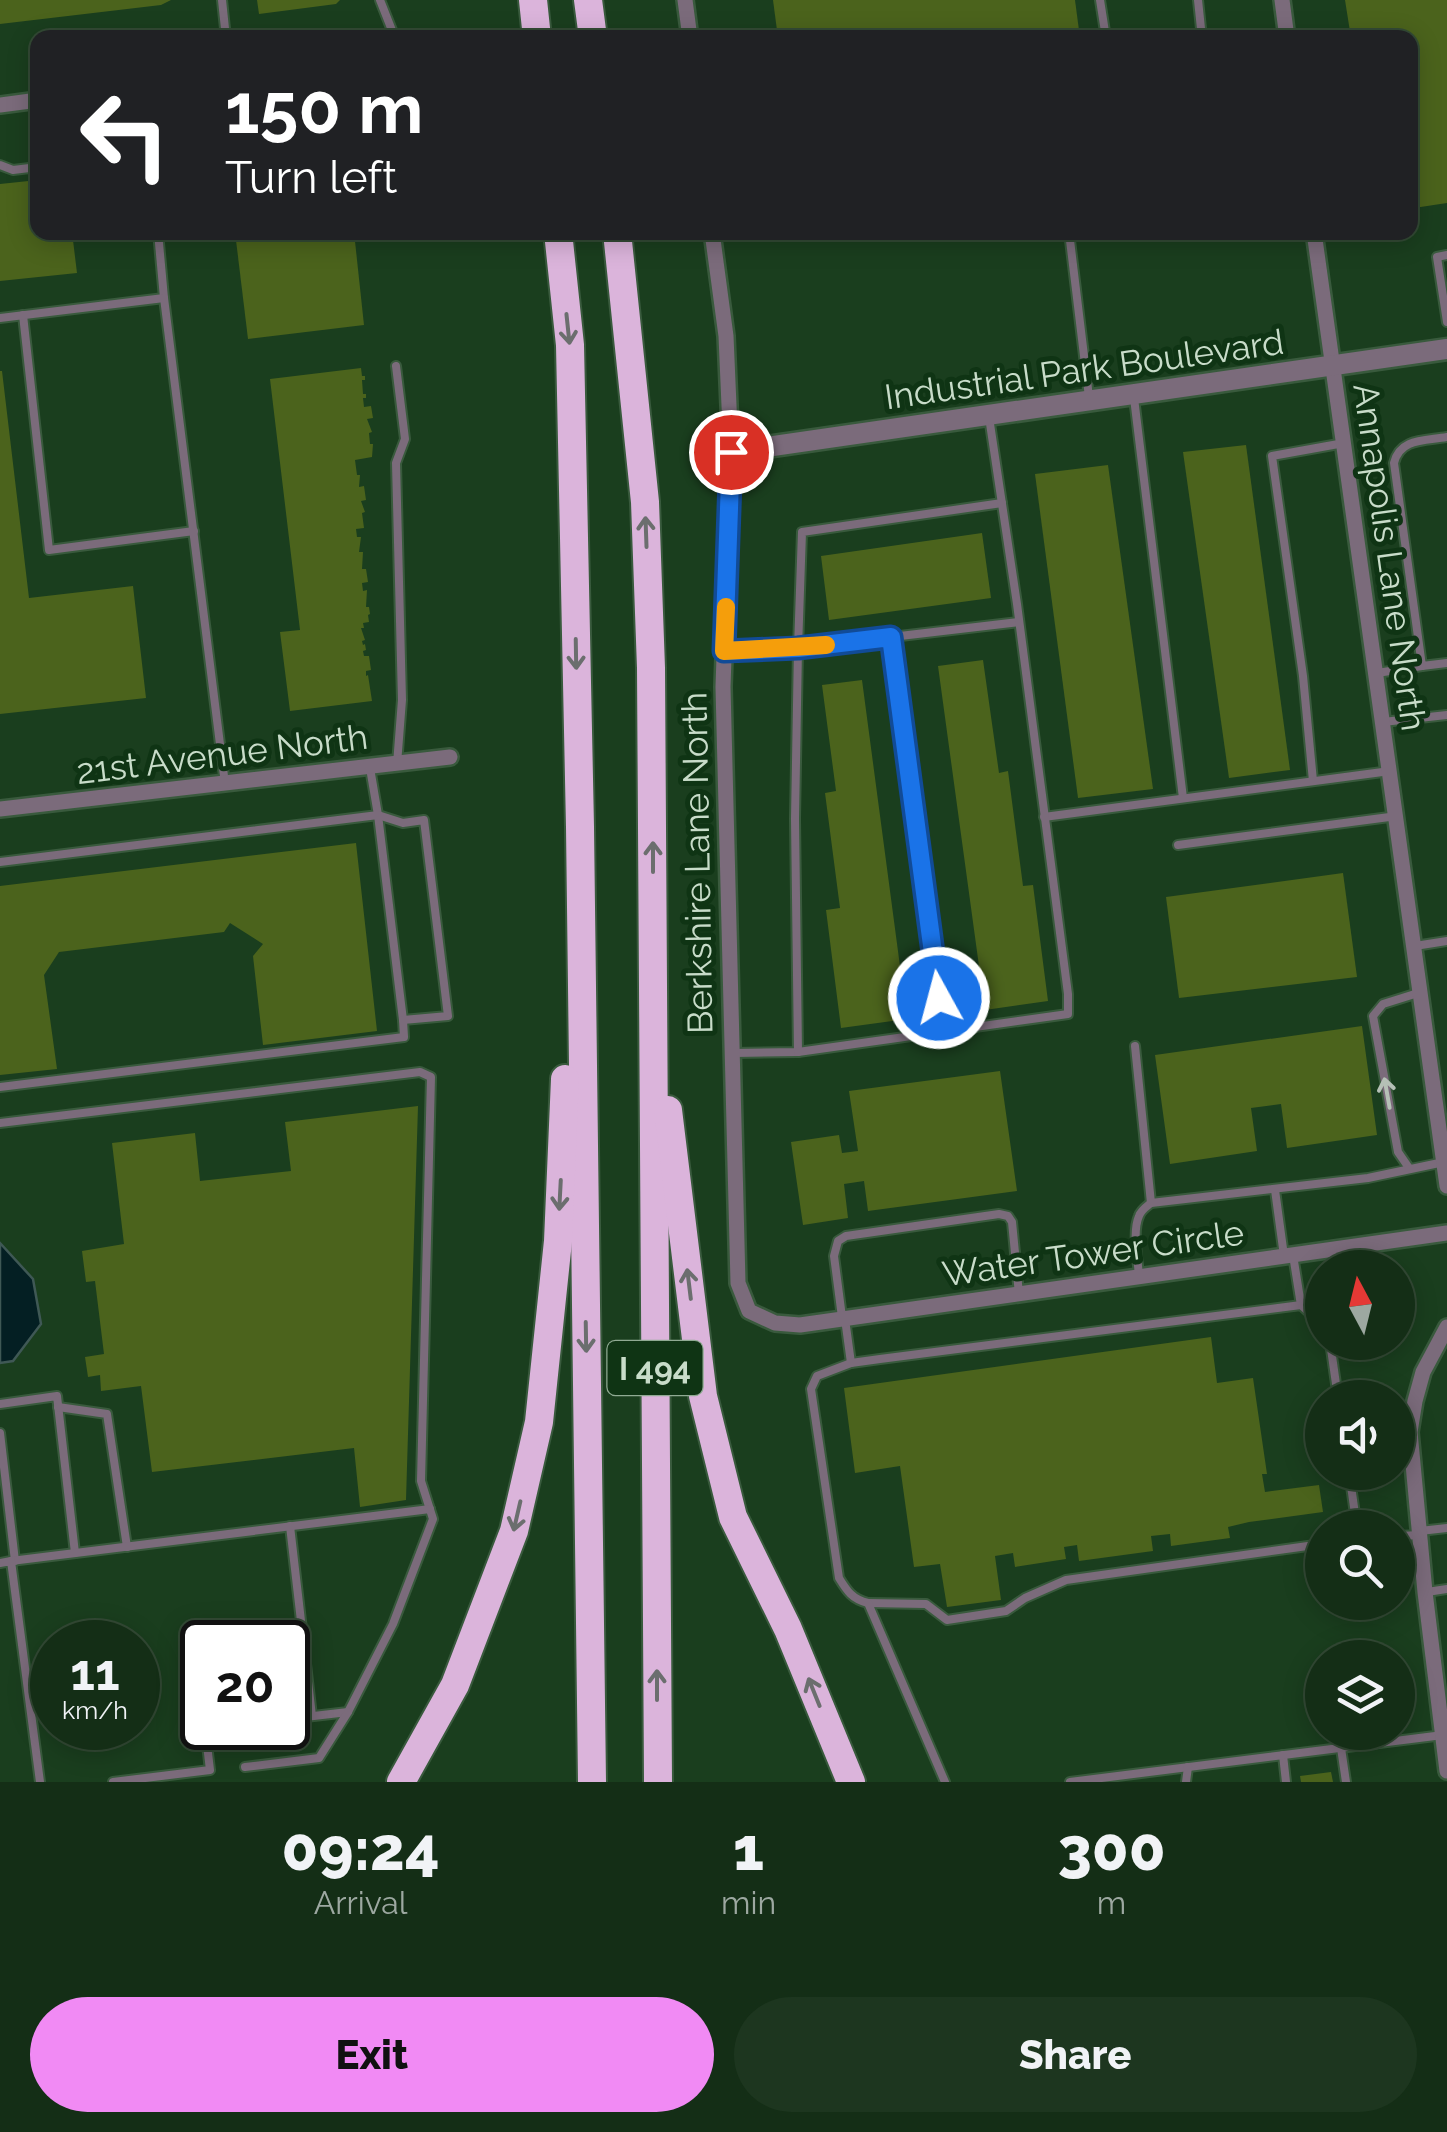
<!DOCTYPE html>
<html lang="en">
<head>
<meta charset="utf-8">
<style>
	body { margin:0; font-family:Raleway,sans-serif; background:#1d361f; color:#f1f3f6; height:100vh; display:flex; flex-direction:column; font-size:38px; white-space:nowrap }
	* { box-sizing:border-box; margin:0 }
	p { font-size:32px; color:#9da8a1 }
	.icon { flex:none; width:55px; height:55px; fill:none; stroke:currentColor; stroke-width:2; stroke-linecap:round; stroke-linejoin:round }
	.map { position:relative; height:1782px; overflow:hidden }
	.side { display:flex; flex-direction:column; background:#142e16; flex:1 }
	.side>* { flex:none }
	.top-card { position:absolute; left:30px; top:30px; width:1388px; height:210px; border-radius:20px; box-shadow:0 5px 25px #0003,0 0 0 2px #334a35; background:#202124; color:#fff; overflow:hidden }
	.needle { width:65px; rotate:353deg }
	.fabs { position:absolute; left:1305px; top:1250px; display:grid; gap:20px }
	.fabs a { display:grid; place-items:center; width:110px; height:110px; border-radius:50%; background:#142e16; box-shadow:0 5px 25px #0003,0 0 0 2px #334a35; font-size:50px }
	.speed { position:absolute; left:30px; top:1620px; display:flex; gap:20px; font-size:50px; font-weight:700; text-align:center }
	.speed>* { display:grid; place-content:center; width:130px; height:130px; border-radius:50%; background:#142e16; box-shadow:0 5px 25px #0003,0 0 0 2px #334a35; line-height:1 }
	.speed small { font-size:25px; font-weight:400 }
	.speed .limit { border:5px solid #111; border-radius:15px; background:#fff; color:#111 }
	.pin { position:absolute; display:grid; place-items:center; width:85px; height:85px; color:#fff; margin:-42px; border:5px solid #fff; border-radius:50%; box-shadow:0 2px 10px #0007 }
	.me { position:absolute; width:110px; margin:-55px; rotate:353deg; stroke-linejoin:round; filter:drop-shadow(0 0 8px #0008) }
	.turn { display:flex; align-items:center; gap:35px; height:210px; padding:0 30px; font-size:45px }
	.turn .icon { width:130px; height:130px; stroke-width:2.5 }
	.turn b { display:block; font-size:70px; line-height:85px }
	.eta { display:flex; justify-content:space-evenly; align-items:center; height:170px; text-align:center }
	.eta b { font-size:60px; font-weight:800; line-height:70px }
	.button { display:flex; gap:20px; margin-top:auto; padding:20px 30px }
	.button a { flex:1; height:115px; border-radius:60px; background:#f18af4; color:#111; font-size:40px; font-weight:800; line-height:115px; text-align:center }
	.button a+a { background:#1d361f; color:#f1f3f6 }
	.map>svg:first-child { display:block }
	.water { fill:#041f23; stroke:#3f5855; stroke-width:2.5 }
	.building { fill:#4b631c }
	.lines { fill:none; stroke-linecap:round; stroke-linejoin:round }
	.service-casing { stroke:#395a3d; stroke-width:12 }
	.minor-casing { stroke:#395a3d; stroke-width:20 }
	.tertiary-casing { stroke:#395a3d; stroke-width:25 }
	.motorway-casing { stroke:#395a3d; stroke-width:32 }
	.service { stroke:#7b6b7b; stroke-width:8 }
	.minor { stroke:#7b6b7b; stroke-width:15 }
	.tertiary { stroke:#7b6b7b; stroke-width:20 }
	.motorway { stroke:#dbb4db; stroke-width:28 }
	.oneway { stroke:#6b6e6e }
	.oneway2 { stroke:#b5c0b6 }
	.route-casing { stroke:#114b97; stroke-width:25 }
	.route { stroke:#1a73e8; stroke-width:18 }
	.slow { stroke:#f59e0b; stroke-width:18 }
	.labels { text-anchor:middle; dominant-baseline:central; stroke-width:10; stroke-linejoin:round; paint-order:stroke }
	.shield { fill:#0f3414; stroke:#90aa93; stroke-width:2.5 }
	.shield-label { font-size:32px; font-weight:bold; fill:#c8dcc9 }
	.street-label { font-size:35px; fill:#c8dcc9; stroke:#0f3414 }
</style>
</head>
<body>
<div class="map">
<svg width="1447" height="1782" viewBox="0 0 1447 1782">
	<rect width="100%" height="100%" fill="#1a3e1e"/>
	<path class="water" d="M0,1243L33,1279L41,1324L13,1361L0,1363Z"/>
	<g class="building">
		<path d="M0,0H171L161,5L0,24Z"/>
		<path d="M257,0H340L336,4L259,14Z"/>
		<path d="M773,0H1075L1080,38H778Z"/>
		<path d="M1345,0H1447V203L1414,208L1410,181V38H1351Z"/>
		<path d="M38,180V232H72L77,273L0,281V184Z"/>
		<path d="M235,232H354L364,325L248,339Z"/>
		<path d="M361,368L362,376H365V380H362L363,394H366V398H363L364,407L371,406L373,418L367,419L372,432L369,433L370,444H373L372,457L355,460L357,475H360L359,487L364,486L366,500L361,501L365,512L362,513L364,528L356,529L357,537H361L359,552H363L362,569H366L368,582L362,583L363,591L367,590L366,607H369L370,614L368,615L369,622L363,623L364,628H361L365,640L362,641L363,645L365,644L366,650L363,651L364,656H369L371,670L366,671V676L368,675L372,701L290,711L280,632L300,630L270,379Z"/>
		<path d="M0,371H2L29,598L133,586L146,698L0,714Z"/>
		<path d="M1246,445L1290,770L1229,778L1183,452Z"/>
		<path d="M1108,465L1153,789L1078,798L1035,474Z"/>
		<path d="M982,533L991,598L829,620L821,556Z"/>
		<path d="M983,660L999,773L1008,771L1023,886L1033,885L1048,1001L985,1010L938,666Z"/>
		<path d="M862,680L907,1019L841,1028L826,910L840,908L825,793L836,791L822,685Z"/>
		<path d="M356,843L377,1031L263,1045L253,956L263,944L230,923L224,932L59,952L44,975L57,1069L0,1075V886Z"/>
		<path d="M1343,873L1357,977L1179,998L1166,897Z"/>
		<path d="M1362,1026L1377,1135L1287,1148L1281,1104L1251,1108L1257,1151L1170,1164L1155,1055Z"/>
		<path d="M1000,1071L1017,1191L868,1211L864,1181L844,1184L848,1218L803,1225L791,1142L839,1135L842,1153L858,1151L849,1091Z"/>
		<path d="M418,1106L406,1500L360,1507L354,1448L152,1472L141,1386L101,1391L100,1375L88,1377L85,1357L104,1354L95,1281L86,1282L82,1251L124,1244L112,1143L195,1133L200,1181L291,1171L285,1122Z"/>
		<path d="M1211,1337L1217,1383L1253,1378L1267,1474H1262L1265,1492L1319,1485L1323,1512L1249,1522L1228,1527L1230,1538L1171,1546L1170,1534L1151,1536L1153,1551L1079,1561L1077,1545L1064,1547L1066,1559L1015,1567L1013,1553L995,1556L1001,1600L947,1607L940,1564L914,1567L900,1466L855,1473L844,1388Z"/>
		<path d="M1331,1772L1333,1782H1301L1300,1776Z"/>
	</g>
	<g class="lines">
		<defs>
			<g id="service">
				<path d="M222,0L226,38"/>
				<path d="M380,0L395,38"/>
				<path d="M1100,0L1106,38"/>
				<path d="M1198,0L1202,38"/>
				<path d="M0,165L13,170L38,167"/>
				<path d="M158,232L164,298"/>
				<path d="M1069,232L1089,397"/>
				<path d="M1447,255L1437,257L1447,322"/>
				<path d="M23,315L49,550L194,531"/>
				<path d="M0,318L164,298L225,784"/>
				<path d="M396,366L405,439L396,463L402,700L397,764"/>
				<path d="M1134,398L1183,798"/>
				<path d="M1447,437C1425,441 1400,438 1394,463L1422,666L1447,663"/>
				<path d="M1002,503L802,532L798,648L1019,622"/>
				<path d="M891,637L944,1032"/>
				<path d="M725,651L798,648L795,819L798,1052L734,1053"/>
				<path d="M1377,673L1422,666"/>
				<path d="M1383,722L1447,715"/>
				<path d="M370,768L378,815L403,1020"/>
				<path d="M1313,781L1303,676L1272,456L1344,443"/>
				<path d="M1044,817L1390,771"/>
				<path d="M1178,845L1397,816"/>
				<path d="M0,862L378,815L403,823L424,820L448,1016L403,1020L404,1037L0,1087"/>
				<path d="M1415,946L1447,941"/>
				<path d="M1135,1046L1151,1203"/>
				<path d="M798,1052L1068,1014V994L1017,604L989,417"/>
				<path d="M0,1123L420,1072L431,1077L421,1481L433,1519L393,1624L348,1712L288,1719"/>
				<path d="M1409,1168L1398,1152L1373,1016L1383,1004L1418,993"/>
				<path d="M1275,1190L1284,1256"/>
				<path d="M1293,1255L1301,1305"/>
				<path d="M1139,1277C1138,1259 1132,1232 1139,1216C1141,1210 1146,1207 1151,1203L1368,1178L1444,1162"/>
				<path d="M842,1317L834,1256L838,1241L846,1236L999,1214L1008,1216L1012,1222L1019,1294"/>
				<path d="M845,1319L851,1363"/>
				<path d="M1330,1342L1338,1398"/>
				<path d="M0,1404L57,1396L75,1553"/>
				<path d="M58,1407L107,1414L127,1547"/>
				<path d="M0,1433L15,1561"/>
				<path d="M1349,1472L1357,1528"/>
				<path d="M290,1526L312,1716"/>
				<path d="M1420,1531L1447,1528"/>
				<path d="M1398,1536L1421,1535"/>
				<path d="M11,1561L430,1509"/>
				<path d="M0,1563L11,1561L40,1782"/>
				<path d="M1427,1592L1447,1589"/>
				<path d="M868,1603L926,1604L947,1620L1006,1611L1025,1598L1066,1580L1322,1544"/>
				<path d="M1341,1748L1346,1782"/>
				<path d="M1283,1755L1286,1782"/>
				<path d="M245,1767L319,1758L348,1712"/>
				<path d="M113,1782L210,1770L205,1728H208"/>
				<path d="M945,1782L868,1603C852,1599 847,1591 839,1578L811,1389L817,1376L851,1363L880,1359L1301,1305L1322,1324"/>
				<path d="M1070,1782L1443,1735"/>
				<path d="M1186,1782L1188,1767"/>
			</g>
			<g id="minor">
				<path d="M685,0L690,38"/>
				<path d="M1282,0L1287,38"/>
				<path d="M0,105L38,100"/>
				<path d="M712,232L726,336L731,452L723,687L738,1283L749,1311L775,1323L800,1325L1447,1233"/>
				<path d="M1314,232L1447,1186"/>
				<path d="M0,809L450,757"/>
				<path d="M1447,1327L1423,1372L1415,1401L1410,1432L1425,1592L1447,1771"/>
			</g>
			<path id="tertiary" d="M731,452L1447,349"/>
			<g id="motorway">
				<path d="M533,0L537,38"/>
				<path d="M588,0L593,38"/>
				<path d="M558,232L570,345L580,827L592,1782"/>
				<path d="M617,232L645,502L651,668L658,1782"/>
				<path d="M668,1110L703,1396L733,1517L788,1629L851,1782"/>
				<path d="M401,1782L455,1685L514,1531L539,1422L558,1241L565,1079"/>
			</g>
		</defs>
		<use href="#service" class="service-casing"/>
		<use href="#minor" class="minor-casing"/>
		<use href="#tertiary" class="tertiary-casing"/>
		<use href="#motorway" class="motorway-casing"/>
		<use href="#service" class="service"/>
		<use href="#minor" class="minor"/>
		<use href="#tertiary" class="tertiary"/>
		<use href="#motorway" class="motorway"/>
	</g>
	<defs><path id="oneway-shaft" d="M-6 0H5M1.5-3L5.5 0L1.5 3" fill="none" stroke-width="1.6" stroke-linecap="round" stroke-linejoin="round" transform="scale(2.5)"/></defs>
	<g class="oneway">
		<use href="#oneway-shaft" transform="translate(568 329) rotate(84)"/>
		<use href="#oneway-shaft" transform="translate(646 532) rotate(-92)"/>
		<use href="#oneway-shaft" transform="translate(576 654) rotate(89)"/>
		<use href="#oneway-shaft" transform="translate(653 857) rotate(-90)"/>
		<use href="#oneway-shaft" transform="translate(560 1195) rotate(93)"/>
		<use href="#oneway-shaft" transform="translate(689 1284) rotate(-97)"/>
		<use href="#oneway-shaft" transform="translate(586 1337) rotate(89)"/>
		<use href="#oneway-shaft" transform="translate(517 1516) rotate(103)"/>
		<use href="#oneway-shaft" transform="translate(657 1685) rotate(-90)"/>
		<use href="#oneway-shaft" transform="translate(814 1692) rotate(-112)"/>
	</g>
	<use class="oneway2" href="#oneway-shaft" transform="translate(1387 1093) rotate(-100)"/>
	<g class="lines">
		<defs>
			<path id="route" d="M731,452L724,651L798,648L891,637L939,998"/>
		</defs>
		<use href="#route" class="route-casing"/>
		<use href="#route" class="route"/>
		<path class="slow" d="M726,607L724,651L826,645"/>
	</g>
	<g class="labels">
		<rect class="shield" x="607.5" y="1341" width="95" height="54" rx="8"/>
		<g class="shield-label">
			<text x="655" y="1368">I 494</text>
		</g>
		<g class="street-label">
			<text transform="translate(1084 369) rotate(-8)">Industrial Park Boulevard</text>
			<text transform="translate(1390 557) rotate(82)">Annapolis Lane North</text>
			<text transform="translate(222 754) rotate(-7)">21st Avenue North</text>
			<text transform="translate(697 863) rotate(-91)">Berkshire Lane North</text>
			<text transform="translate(1093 1253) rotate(-8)">Water Tower Circle</text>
		</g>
	</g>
</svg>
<div class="fabs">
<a><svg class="needle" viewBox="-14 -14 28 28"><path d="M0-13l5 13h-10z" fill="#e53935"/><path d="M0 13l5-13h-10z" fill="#9da8a1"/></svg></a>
<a><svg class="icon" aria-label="sound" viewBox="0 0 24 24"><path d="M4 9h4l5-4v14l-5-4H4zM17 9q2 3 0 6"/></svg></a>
<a><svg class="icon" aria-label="search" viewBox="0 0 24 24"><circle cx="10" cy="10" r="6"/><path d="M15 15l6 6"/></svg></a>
<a><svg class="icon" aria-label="layers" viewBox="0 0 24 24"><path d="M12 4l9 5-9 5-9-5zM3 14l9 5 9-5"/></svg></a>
</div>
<div class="speed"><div>11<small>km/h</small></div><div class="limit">20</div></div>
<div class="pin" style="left:731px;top:452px;background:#d93025"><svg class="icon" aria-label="arrive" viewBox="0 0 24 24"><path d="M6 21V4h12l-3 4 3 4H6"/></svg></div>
<svg class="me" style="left:939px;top:998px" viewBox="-20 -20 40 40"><circle r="17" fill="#1a73e8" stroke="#fff" stroke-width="3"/><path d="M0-11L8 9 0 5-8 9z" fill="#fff"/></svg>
<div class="top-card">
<div class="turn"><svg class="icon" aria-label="left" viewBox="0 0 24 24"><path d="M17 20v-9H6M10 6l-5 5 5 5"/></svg><div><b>150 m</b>Turn left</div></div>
</div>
</div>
<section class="side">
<div class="eta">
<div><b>09:24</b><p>Arrival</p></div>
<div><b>1</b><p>min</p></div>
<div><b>300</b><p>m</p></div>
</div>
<div class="button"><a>Exit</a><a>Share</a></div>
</section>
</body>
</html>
